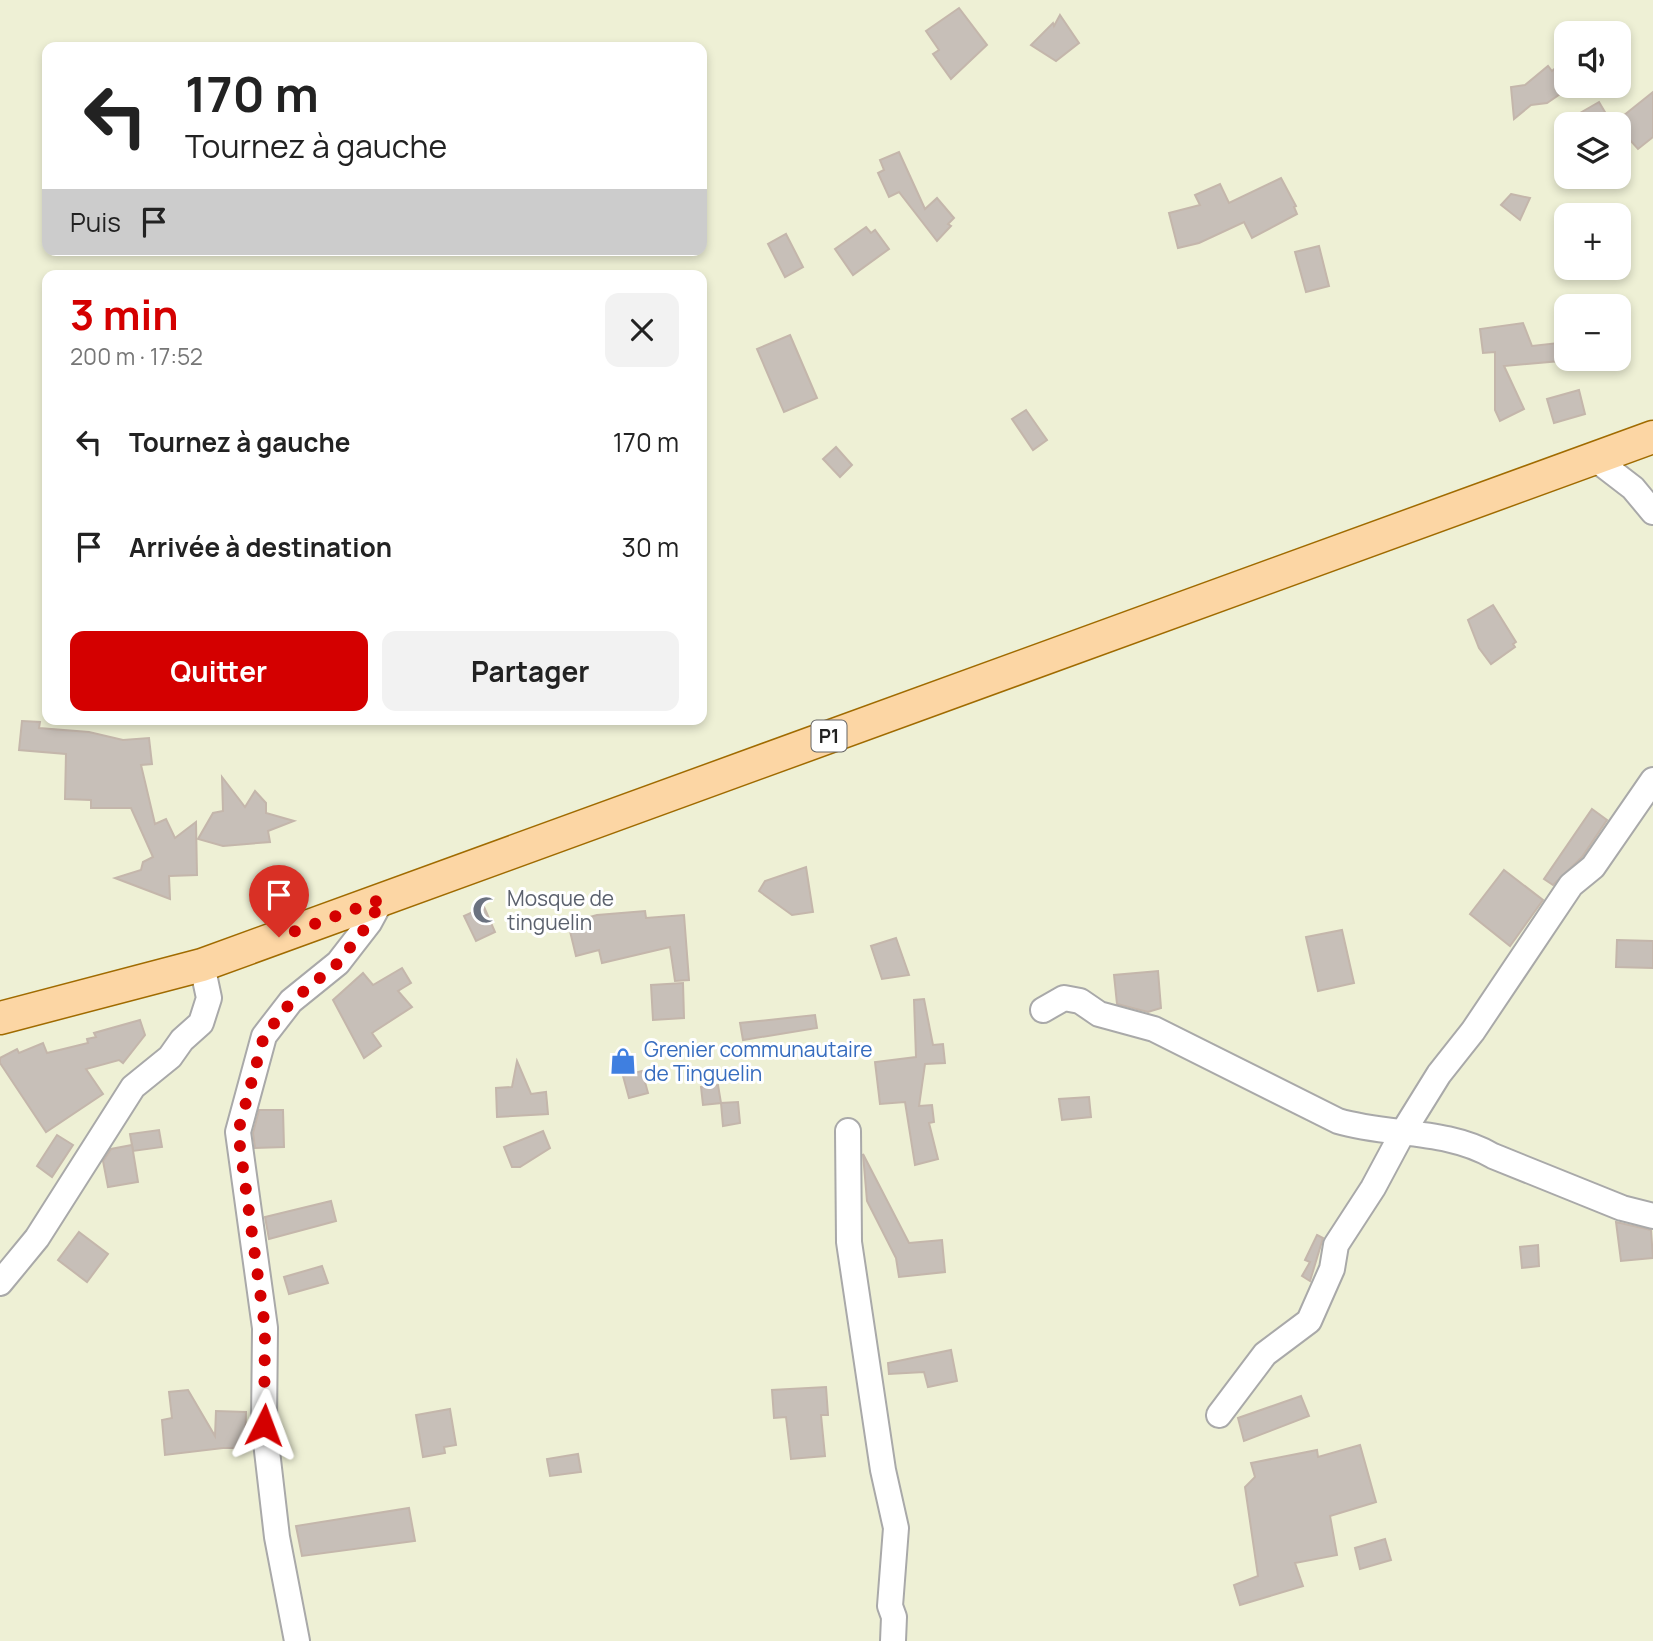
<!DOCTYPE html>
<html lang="fr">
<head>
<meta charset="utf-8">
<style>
	body { margin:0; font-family:Manrope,sans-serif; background:#f2f2f2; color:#222; height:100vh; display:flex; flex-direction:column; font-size:26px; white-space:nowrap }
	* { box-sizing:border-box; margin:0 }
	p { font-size:23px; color:#767676 }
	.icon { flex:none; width:38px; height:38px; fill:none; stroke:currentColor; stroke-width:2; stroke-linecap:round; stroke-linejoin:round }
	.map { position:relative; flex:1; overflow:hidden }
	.panel { position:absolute; left:42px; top:270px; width:665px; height:455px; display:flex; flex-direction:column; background:#fff; border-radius:14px; box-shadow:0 4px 10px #0003 }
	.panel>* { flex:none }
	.hud { position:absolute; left:42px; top:42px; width:665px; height:214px; border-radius:14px; box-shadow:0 4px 10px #0003; background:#fff; color:#222; overflow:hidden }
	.buttons { position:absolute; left:1554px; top:21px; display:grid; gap:14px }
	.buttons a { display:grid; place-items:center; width:77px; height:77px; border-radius:14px; background:#fff; box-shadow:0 4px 10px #0003; font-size:35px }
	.pin { position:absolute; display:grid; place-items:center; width:60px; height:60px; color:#fff; margin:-72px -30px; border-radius:50% 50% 50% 0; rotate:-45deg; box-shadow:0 0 7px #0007 }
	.pin .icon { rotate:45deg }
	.me { position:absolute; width:77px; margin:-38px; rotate:3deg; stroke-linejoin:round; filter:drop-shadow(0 0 5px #0008) }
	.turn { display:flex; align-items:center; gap:24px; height:147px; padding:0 28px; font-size:32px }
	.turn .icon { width:91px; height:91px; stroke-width:2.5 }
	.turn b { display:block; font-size:49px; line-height:60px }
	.then { display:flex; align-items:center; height:66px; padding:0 28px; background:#0003; gap:14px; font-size:26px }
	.round { display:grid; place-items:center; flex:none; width:74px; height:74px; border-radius:14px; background:#f2f2f2 }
	.overview { display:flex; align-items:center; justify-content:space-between; height:119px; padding:0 28px }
	h1 { font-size:42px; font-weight:700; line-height:52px; color:#d40000 }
	.button { display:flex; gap:14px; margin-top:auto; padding:14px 28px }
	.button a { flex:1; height:80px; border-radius:14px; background:#d40000; color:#fff; font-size:28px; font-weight:700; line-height:80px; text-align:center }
	.button a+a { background:#f2f2f2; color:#222 }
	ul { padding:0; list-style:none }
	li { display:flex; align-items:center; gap:21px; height:105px; padding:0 28px }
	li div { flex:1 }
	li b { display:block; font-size:26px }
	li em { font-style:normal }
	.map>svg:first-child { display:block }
	.farmland { fill:#eef0d5; fill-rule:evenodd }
	.building { fill:#c7bfb8; stroke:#c4b6ab; stroke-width:2 }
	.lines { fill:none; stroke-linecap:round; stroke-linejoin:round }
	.minor-casing { stroke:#a9a9a9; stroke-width:28 }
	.major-casing { stroke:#a06b00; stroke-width:35 }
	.minor { stroke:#fff; stroke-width:24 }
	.major { stroke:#fcd6a4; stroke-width:32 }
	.route { stroke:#d40000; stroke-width:12; stroke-dasharray:0 21.6 }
	.labels { text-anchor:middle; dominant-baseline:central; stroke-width:6; stroke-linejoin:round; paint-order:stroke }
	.shield { fill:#fff; stroke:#646464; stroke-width:2 }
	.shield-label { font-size:19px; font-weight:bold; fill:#222 }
	.worship-label { font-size:21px; fill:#5b616d; stroke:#fff; text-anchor:start }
	.shop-label { font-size:21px; fill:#366cbe; stroke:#fff; text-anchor:start }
</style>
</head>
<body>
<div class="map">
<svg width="1653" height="1641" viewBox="0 0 1653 1641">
	<rect width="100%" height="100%" fill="#f2efe9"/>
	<path class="farmland" d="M0,0H1653V1641H0ZM1566,33H1619V86H1566ZM47,47H702V250H47ZM1566,124H1619V177H1566ZM1566,215H1619V268H1566ZM47,275H702V719H47ZM1566,306H1619V359H1566Z"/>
	<g class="building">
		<path d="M959,8L987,45L951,79L933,54L939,50L926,31Z"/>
		<path d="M1060,15L1079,43L1056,61L1031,45L1053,23L1054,26Z"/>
		<path d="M1566,59V90L1547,103L1531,105L1514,119L1511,87L1525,85L1548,66L1552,71Z"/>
		<path d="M1653,92V137L1638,149L1630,140L1619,146V124H1613Z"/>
		<path d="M1599,102L1612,124H1561Z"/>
		<path d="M899,152L925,209L937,198L954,218L948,224L951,226L937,241L899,192L889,197L878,173L884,170L880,160Z"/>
		<path d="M1281,178L1296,206L1294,207L1297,214L1252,238L1244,222L1199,243L1178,248L1169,213L1200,205L1195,195L1220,184L1229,203Z"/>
		<path d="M1511,194L1530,198L1520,220L1501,205Z"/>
		<path d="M866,227L871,233L875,230L889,249L853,275L835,249Z"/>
		<path d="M786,234L803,267L785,277L768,244Z"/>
		<path d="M1319,246L1329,286L1306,292L1295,252Z"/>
		<path d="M1523,323L1532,346L1558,343L1560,361L1504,366L1524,409L1500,421L1495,410V352L1483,353L1480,329Z"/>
		<path d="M790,335L817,398L784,412L757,349Z"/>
		<path d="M1579,390L1585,414L1554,423L1547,399Z"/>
		<path d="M1026,410L1047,440L1033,450L1012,419Z"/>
		<path d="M836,447L852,465L840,477L823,459Z"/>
		<path d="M1493,605L1516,642L1513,644L1515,647L1491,664L1479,648L1468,620Z"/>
		<path d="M22,721L40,722L39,728L89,732L123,740L149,738L152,764L141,765L155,824L166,819L175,838L196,822L197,875L169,876L170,899L115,878L141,870L143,862L153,857L131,808H91V800L65,799L66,754L19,750Z"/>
		<path d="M222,777L245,807L255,791L266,803V813L294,821L268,831L270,842L223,846L198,839L213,813L223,811Z"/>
		<path d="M1592,809L1607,820L1582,857L1553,885L1544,879Z"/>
		<path d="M806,867L813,912L792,915L759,891L765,881Z"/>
		<path d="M1504,870L1543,900L1510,946L1470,914Z"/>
		<path d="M484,907L495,932L476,941L464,916Z"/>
		<path d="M645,911L646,918L684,915L689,980L675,981L670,947L602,963L599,950L576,956L568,923L597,915Z"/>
		<path d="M1342,930L1354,983L1318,991L1306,937Z"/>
		<path d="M896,938L909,975L882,979L871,946Z"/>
		<path d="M1617,940L1653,941V968L1616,967Z"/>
		<path d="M402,968L411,983L398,991L412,1007L372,1033L381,1046L364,1058L333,1000L363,973L373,985Z"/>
		<path d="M1158,971L1161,1008L1148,1012L1117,1004L1114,975Z"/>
		<path d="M683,983L684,1018L653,1020L651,985Z"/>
		<path d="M924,999L933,1045L943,1044L945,1063L925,1064L919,1106L932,1105L934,1122L929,1123L938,1159L915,1165L905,1102L880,1104L875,1062L916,1057L914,1000Z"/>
		<path d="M815,1015L817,1028L743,1040L740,1023Z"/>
		<path d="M140,1020L145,1035L123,1063L119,1060L86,1069L103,1094L46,1132L0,1063V1058L17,1049L19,1053L43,1043L47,1053L88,1043L87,1039L96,1037L94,1033Z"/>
		<path d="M517,1061L531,1094L546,1092L548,1114L497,1117L496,1088L512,1087Z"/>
		<path d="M642,1071L648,1093L629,1098L623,1076Z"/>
		<path d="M718,1085L721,1103L703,1105L701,1087Z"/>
		<path d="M1089,1097L1091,1117L1062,1120L1059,1099Z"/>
		<path d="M738,1102L740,1123L723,1126L721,1103Z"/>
		<path d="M259,1110H283L284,1147L255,1148L253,1133Z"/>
		<path d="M159,1130L162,1147L133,1151L130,1134Z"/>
		<path d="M543,1131L550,1148L520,1167H512L504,1147Z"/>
		<path d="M57,1135L73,1145L52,1177L37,1166Z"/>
		<path d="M132,1145L138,1182L108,1187L103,1161L111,1149Z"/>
		<path d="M863,1154L909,1243L942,1240L945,1272L899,1277L896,1258L867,1201Z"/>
		<path d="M331,1201L336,1221L269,1239L265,1217Z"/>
		<path d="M1616,1222L1651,1230L1653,1258L1621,1261Z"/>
		<path d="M79,1232L108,1254L87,1282L58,1260Z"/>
		<path d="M1317,1235L1323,1238L1310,1281L1302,1276L1310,1262L1305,1260Z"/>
		<path d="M1538,1245L1539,1266L1522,1268L1520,1247Z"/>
		<path d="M322,1266L328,1283L289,1294L284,1277Z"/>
		<path d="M951,1350L957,1381L928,1387L924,1372L889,1374L888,1363Z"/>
		<path d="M826,1387L828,1415H821L825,1456L791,1459L786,1417L774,1418L772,1390Z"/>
		<path d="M188,1390L215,1436L216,1411L246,1412L245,1448H223L165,1455L162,1420L172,1418L169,1392Z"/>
		<path d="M1301,1396L1309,1416L1244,1441L1238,1418Z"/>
		<path d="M450,1409L456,1445L444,1447L445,1453L423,1457L416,1415Z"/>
		<path d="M1360,1445L1376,1502L1330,1516L1337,1555L1295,1563L1303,1586L1240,1605L1234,1585L1258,1576L1245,1487L1255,1477L1251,1463L1317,1450L1318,1457Z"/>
		<path d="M578,1454L581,1472L550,1476L547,1459Z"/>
		<path d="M409,1508L415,1541L302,1556L296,1526Z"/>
		<path d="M1385,1539L1391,1560L1360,1569L1355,1548Z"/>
	</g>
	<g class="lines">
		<defs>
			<g id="minor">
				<path d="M1594,458L1633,488L1653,512"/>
				<path d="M1043,1010L1064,998L1080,1001L1099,1014L1154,1029L1338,1121C1388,1136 1447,1129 1493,1156L1622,1208L1653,1216"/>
				<path d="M848,1131L849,1242L883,1470L896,1528L890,1606L894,1617L893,1641"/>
				<path d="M0,1283L37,1238L133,1087L170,1057L182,1040L201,1023L209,998L202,965"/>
				<path d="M1219,1415L1265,1354L1309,1321L1332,1269L1336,1245L1373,1188L1403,1132L1439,1074L1473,1031L1571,885L1593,867L1653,780"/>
				<path d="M297,1641L277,1537L264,1425L265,1328L238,1132L264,1036L291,1001L338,963L369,923L382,899"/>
			</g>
			<path id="major" d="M0,1018L202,965L1653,437"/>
		</defs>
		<use href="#minor" class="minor-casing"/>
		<use href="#major" class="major-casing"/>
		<use href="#minor" class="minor"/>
		<use href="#major" class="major"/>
	</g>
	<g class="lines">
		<path class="route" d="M264,1425L265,1328L238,1132L264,1036L291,1002L338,963L369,923L382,899L279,937"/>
	</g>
	<defs>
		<symbol id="mosque-bare" viewBox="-9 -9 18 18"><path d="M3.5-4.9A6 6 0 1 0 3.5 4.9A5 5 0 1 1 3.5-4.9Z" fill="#6b7280" stroke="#fff" stroke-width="2.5" paint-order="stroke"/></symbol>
		<symbol id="shop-bare" viewBox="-9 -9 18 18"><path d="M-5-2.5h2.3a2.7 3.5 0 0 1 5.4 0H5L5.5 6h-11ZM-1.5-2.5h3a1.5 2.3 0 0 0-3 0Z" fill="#3f7fe0" stroke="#fff" stroke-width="2.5" paint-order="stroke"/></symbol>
	</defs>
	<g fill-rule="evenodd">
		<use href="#mosque-bare" x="467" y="891" width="38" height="38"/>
		<use href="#shop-bare" x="604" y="1042" width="38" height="38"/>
	</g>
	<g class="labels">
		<rect class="shield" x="811.5" y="720.5" width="35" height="31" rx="5"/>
		<g class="shield-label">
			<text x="829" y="736">P1</text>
		</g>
		<g class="worship-label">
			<text x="507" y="898">Mosque de<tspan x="507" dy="24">tinguelin</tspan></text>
		</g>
		<g class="shop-label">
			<text x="644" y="1049">Grenier communautaire<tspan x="644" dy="24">de Tinguelin</tspan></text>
		</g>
	</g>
</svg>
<div class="buttons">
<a><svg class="icon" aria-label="sound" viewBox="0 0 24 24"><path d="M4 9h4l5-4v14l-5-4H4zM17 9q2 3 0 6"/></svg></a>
<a><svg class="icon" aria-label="layers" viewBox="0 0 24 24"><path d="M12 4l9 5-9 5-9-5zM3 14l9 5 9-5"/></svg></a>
<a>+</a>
<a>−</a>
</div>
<div class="pin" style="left:279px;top:937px;background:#d93025"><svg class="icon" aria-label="arrive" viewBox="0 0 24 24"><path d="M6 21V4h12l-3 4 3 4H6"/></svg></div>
<svg class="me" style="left:264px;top:1425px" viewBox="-20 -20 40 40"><path d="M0-17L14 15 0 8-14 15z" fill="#d40000" stroke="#fff" stroke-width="4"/></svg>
<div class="hud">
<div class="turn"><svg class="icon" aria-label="left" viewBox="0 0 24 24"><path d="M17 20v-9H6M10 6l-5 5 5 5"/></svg><div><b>170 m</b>Tournez à gauche</div></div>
<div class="then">Puis<svg class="icon" aria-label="arrive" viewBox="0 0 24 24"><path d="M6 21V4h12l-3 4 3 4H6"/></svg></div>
</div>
<section class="panel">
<div class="overview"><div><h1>3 min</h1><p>200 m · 17:52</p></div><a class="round"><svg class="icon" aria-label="close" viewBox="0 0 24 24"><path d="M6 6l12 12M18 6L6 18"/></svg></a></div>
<ul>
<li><svg class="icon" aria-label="left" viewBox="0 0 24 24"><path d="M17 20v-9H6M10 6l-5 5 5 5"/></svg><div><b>Tournez à gauche</b></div><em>170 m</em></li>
<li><svg class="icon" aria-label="arrive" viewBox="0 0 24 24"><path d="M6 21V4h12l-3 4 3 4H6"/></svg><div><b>Arrivée à destination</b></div><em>30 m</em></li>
</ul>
<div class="button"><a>Quitter</a><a>Partager</a></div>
</section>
</div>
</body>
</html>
